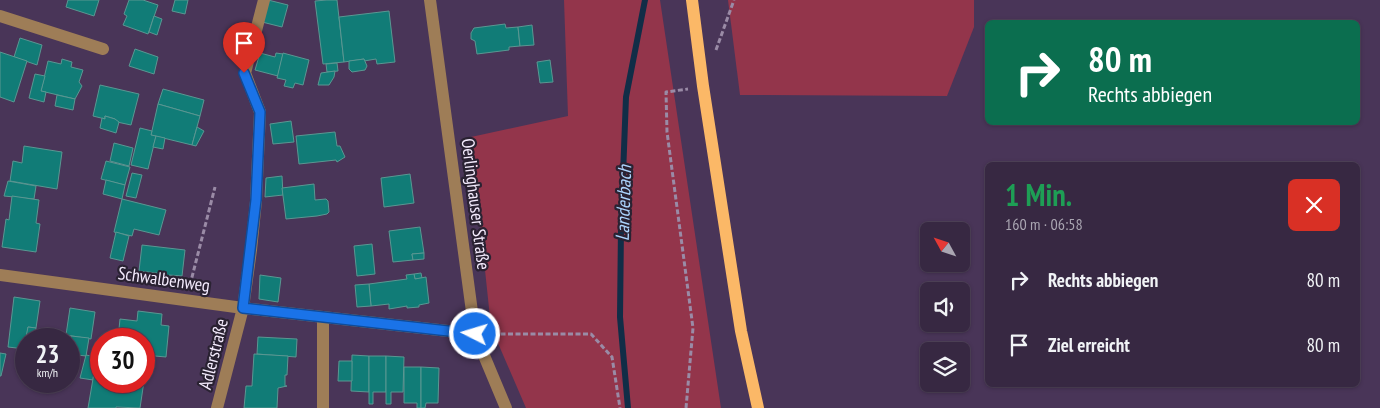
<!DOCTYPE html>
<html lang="de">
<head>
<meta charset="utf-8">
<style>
	body { margin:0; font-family:"PT Sans Narrow",sans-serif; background:#42344d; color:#f1f3f6; height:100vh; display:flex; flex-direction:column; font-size:19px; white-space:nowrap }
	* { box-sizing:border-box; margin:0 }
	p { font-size:16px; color:#aaa6b2 }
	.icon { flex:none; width:28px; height:28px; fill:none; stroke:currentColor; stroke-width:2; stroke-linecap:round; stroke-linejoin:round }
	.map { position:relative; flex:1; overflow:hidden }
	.drawer { position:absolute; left:985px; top:162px; width:375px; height:225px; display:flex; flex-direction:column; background:#372842; border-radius:8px; box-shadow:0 1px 4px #0004,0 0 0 1px #51445b }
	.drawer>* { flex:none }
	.banner { position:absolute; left:985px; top:20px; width:375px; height:105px; border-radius:8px; box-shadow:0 1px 4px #0004,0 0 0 1px #51445b; background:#0b6e4f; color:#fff; overflow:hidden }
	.needle { width:32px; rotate:310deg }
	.fabs { position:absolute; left:920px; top:222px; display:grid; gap:10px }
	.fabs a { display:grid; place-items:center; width:50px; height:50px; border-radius:8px; background:#372842; box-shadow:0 1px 4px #0004,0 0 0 1px #51445b; font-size:25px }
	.speed { position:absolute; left:15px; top:328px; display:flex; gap:10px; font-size:25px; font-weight:700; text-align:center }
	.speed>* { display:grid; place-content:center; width:65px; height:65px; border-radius:50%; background:#372842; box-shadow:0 1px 4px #0004,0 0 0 1px #51445b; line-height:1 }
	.speed small { font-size:12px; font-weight:400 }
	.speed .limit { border:8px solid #d22; background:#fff; color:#111 }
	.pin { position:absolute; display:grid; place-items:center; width:42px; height:42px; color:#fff; margin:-51px -21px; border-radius:50% 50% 50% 0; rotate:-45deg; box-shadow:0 0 5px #0007 }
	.pin .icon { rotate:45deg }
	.me { position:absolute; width:55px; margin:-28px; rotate:275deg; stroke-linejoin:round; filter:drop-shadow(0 0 4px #0008) }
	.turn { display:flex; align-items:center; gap:18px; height:105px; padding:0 20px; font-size:22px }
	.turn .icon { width:65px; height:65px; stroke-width:2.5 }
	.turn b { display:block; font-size:35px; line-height:42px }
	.round { display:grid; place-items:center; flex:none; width:52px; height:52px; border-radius:8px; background:#42344d }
	.summary { display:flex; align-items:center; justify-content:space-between; height:85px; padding:0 20px }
	h1 { font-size:30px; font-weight:700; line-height:38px; color:#1e9e55 }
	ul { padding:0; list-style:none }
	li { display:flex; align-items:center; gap:15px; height:65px; padding:0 20px }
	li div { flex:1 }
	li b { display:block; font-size:19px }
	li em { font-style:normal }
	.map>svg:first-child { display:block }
	.green { fill:#93354b }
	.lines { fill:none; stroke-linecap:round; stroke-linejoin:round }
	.stream { stroke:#112d47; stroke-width:6 }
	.building { fill:#117c77; stroke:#5a9792 }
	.path { stroke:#9a8ba6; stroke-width:3; stroke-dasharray:5 2.5; stroke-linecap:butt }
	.minor { stroke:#9e7d57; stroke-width:12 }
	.major { stroke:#fbb867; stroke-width:12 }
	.route-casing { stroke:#114b97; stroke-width:12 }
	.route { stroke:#1a73e8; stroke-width:9 }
	.labels { text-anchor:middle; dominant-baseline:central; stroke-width:4.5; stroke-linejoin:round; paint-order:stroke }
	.street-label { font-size:18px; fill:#f4ebfd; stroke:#2a2232 }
	.water-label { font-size:19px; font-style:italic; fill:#acd4fd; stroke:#2a2232 }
</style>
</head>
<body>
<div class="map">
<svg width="1380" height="408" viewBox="0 0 1380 408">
	<rect width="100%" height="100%" fill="#493558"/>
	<g class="green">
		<path d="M564,0H660L721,408H526L491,327L471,137L568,116Z"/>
		<path d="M728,0H974V27L947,96L740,95Z"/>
	</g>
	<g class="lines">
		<path class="stream" d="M628,408L620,317L621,227L626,97L645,0"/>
	</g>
	<g class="building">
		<path d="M68,0H99L94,16L66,7Z"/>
		<path d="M129,0H143L158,5L148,34L123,25L127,16L124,14Z"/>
		<path d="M175,0H188L185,14L172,11Z"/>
		<path d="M268,0L288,5L282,27L262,22Z"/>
		<path d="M327,0H337L344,62L323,64L315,1Z"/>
		<path d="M389,11L395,62L377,64L376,59L364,61V59L344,62L339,17Z"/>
		<path d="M154,16L162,19L157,35L149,32Z"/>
		<path d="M505,24L506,28L518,27L520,46L509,47V50L477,54L475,41L471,39V33L474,28Z"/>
		<path d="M532,25L534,45L520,46L518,27Z"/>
		<path d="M20,38L42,45L37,65L14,57Z"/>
		<path d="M135,49L158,57L154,74L129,66Z"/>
		<path d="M0,52L27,61L14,102L0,97Z"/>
		<path d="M260,53L275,57L276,53L283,54L278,76L255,70Z"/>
		<path d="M283,53L309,60L303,85L295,83L293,88L284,86L286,80L277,78Z"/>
		<path d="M62,59L72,62L71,67L83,70L79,82L82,86L75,99L41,91L48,61L61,64Z"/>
		<path d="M364,59L367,66L365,70L352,72L349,69V61Z"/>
		<path d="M550,60L553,82L540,83L537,62Z"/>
		<path d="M337,63L338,71L327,72L326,64Z"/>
		<path d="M335,71L334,77L329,85H318L321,73Z"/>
		<path d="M35,74L45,76L41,91L46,92L44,102L29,98Z"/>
		<path d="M100,85L139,94L131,125L117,122L115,119L105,116V119L93,116Z"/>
		<path d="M163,89L204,100L200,116L158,104Z"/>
		<path d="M57,95L75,99L73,110L55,106Z"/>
		<path d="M158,104L200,116L192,145L151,135Z"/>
		<path d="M105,116L115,119L119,122L116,133L100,128L102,118L105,119Z"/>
		<path d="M291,121L294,142L273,144L270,124Z"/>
		<path d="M197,127L204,131L196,146L192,145Z"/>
		<path d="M140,128L152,131L151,135L156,136L148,169L131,165Z"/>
		<path d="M335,132L337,146H340L345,157L337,162L336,160L299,164L296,136Z"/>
		<path d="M156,136L165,138L163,149L153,147Z"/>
		<path d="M114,143L133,148L129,166L110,161Z"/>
		<path d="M24,146L62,152L57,189L10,181L13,161L22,163Z"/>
		<path d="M106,161L130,167L125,185L101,179Z"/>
		<path d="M132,173L142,175L136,198L126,196Z"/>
		<path d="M410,174L414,203L384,207L381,178Z"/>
		<path d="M282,176L283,195L265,197L266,178Z"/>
		<path d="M106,180L125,185L122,199L103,194Z"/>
		<path d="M8,181L36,186L34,199L4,196Z"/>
		<path d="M314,184L315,200L326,199L328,201L329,212L327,214L317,216L286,219L282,188Z"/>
		<path d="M12,196L39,200L36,223L40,224L36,252L2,247L6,219L9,220Z"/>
		<path d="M122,199L166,210L159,235L134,229L132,236L114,232Z"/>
		<path d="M420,227L424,253L412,254L413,260L393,262L389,231Z"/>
		<path d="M116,232L129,236L123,261L110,258Z"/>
		<path d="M372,244L375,274L357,276L354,246Z"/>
		<path d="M142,245L185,250L182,276L169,275L168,281L156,279L157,273L139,271Z"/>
		<path d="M424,253V259L413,260L412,254Z"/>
		<path d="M421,273L422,278L415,279L414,274Z"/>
		<path d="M414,274L415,279L426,277L429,303L419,305V307L407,308V306L389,309V304L371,306L369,284L407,279L406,275Z"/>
		<path d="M260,275L281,278L278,302L259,299Z"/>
		<path d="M369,284L371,306L357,307L355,285Z"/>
		<path d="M14,297L40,301L36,328L28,327L25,349L8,347Z"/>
		<path d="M70,308L95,312L91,339L66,335Z"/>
		<path d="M138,311L162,314L161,325L169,326L166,357L144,355V339H118L120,319L137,321Z"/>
		<path d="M28,327L36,328L35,338L26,337Z"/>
		<path d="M71,336L89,338L86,356L69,354Z"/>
		<path d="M258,337L297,339L296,357L257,354Z"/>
		<path d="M97,352L101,353V374L94,373Z"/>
		<path d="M0,353L6,354L1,376H0Z"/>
		<path d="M254,354L288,356L287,375H285V386H287L278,388L277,408H244L246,386H252Z"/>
		<path d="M86,355L96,357L93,380L80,378Z"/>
		<path d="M352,355L369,356V392L351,391Z"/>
		<path d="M369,356H386V392H373V404H369Z"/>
		<path d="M386,356L404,357L403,392H391V404H386Z"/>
		<path d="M339,361H352V381H338Z"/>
		<path d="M404,367H421V408H417V403H404Z"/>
		<path d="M421,367L439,368L438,403H426L425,408H421Z"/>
		<path d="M94,373L101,374V381H144L140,408L116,407V408H88Z"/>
	</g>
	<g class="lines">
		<g class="path">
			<path d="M716,50L734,0"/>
			<path d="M190,285L215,187"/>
			<path d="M493,334H591L612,357L620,408"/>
			<path d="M686,408L693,328L667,132L666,92L688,89"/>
		</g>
		<g class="minor">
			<path d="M430,0L475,334L506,408"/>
			<path d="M0,16L103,49"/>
			<path d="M0,275L243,308L475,334"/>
			<path d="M217,408L243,308L251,250L256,201L260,112L245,73L264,0"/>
			<path d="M323,408V317"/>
		</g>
		<path class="major" d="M692,0L703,86L741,331L758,408"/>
	</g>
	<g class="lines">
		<defs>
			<path id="route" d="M244,73L260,112L256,200L243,308L475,334"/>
		</defs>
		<use href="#route" class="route-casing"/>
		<use href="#route" class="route"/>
	</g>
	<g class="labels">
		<g class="street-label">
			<text transform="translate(476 204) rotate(83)">Oerlinghauser Straße</text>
			<text transform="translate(164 279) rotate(8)">Schwalbenweg</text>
			<text transform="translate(213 354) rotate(-76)">Adlerstraße</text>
		</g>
		<g class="water-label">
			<text transform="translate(623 203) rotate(-88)">Landerbach</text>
		</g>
	</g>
</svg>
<div class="fabs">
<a><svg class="needle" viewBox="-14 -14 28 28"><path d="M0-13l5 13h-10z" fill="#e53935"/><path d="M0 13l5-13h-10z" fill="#aaa6b2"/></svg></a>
<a><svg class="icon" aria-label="sound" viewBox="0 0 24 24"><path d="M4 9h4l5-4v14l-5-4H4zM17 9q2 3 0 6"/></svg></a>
<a><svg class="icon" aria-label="layers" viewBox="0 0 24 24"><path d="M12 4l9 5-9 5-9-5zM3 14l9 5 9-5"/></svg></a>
</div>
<div class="speed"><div>23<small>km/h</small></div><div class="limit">30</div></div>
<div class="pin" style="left:244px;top:73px;background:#d93025"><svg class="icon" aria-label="arrive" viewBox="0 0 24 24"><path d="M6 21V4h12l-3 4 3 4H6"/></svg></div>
<svg class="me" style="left:475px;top:334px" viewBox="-20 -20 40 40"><circle r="17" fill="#1a73e8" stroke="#fff" stroke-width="3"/><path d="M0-11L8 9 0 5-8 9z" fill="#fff"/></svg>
<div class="banner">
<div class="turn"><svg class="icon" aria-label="right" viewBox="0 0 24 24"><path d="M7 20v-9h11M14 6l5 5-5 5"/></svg><div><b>80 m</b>Rechts abbiegen</div></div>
</div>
<section class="drawer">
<div class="summary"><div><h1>1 Min.</h1><p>160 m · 06:58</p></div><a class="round" style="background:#d93025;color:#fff"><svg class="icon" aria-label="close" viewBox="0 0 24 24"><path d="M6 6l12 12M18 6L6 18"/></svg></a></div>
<ul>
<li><svg class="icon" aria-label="right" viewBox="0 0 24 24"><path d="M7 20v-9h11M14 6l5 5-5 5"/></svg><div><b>Rechts abbiegen</b></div><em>80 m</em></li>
<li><svg class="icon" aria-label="arrive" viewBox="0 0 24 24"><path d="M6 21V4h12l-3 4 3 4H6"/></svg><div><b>Ziel erreicht</b></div><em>80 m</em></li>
</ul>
</section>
</div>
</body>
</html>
